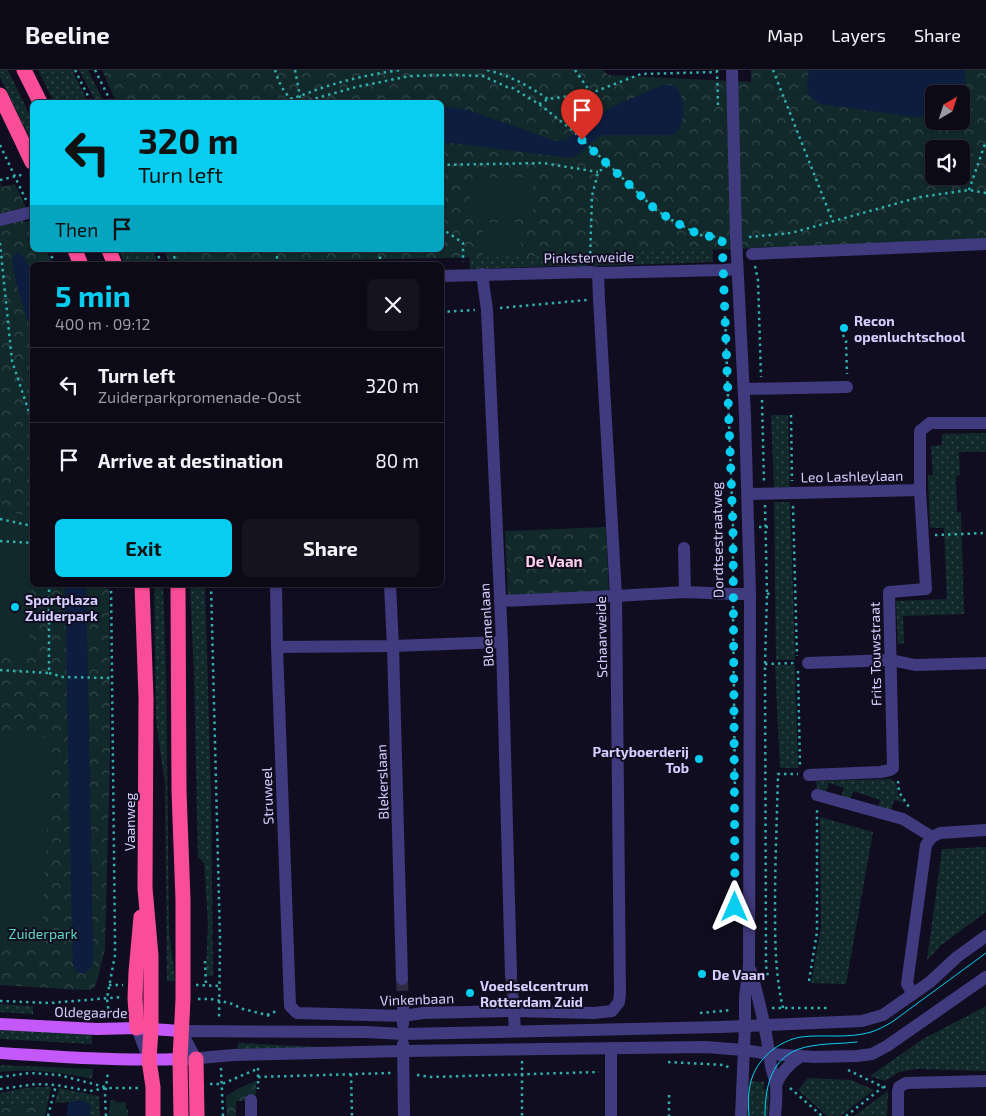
<!DOCTYPE html>
<html lang="en">
<head>
<meta charset="utf-8">
<style>
	body { margin:0; font-family:"Exo 2",sans-serif; background:#161321; color:#f1f3f6; height:100vh; display:flex; flex-direction:column; font-size:19px; white-space:nowrap }
	* { box-sizing:border-box; margin:0 }
	p { font-size:16px; color:#9a9aa2 }
	.icon { flex:none; width:28px; height:28px; fill:none; stroke:currentColor; stroke-width:2; stroke-linecap:round; stroke-linejoin:round }
	.map { position:relative; flex:1; overflow:hidden }
	.details { position:absolute; left:30px; top:192px; width:414px; height:325px; display:flex; flex-direction:column; background:#0d0a18; border-radius:8px; box-shadow:0 1px 4px #0004,0 0 0 1px #2d2b37 }
	.details>* { flex:none }
	.guide { position:absolute; left:30px; top:30px; width:414px; height:152px; border-radius:8px; box-shadow:0 1px 4px #0004,0 0 0 1px #2d2b37; background:#07cef0; color:#111; overflow:hidden }
	.needle { width:32px; rotate:39deg }
	.tools { position:absolute; left:925px; top:15px; display:grid; gap:10px }
	.tools a { display:grid; place-items:center; width:45px; height:45px; border-radius:8px; background:#0d0a18; box-shadow:0 1px 4px #0004,0 0 0 1px #2d2b37; font-size:25px }
	.pin { position:absolute; display:grid; place-items:center; width:42px; height:42px; color:#fff; margin:-51px -21px; border-radius:50% 50% 50% 0; rotate:-45deg; box-shadow:0 0 5px #0007 }
	.pin .icon { rotate:45deg }
	.me { position:absolute; width:55px; margin:-28px; rotate:0deg; stroke-linejoin:round; filter:drop-shadow(0 0 4px #0008) }
	.turn { display:flex; align-items:center; gap:18px; height:105px; padding:0 25px; font-size:22px }
	.turn .icon { width:65px; height:65px; stroke-width:2.5 }
	.turn b { display:block; font-size:35px; line-height:42px }
	.then { display:flex; align-items:center; height:48px; padding:0 25px; background:#0003; gap:10px; font-size:19px }
	.round { display:grid; place-items:center; flex:none; width:52px; height:52px; border-radius:8px; background:#161321 }
	.head { display:flex; align-items:center; justify-content:space-between; height:85px; padding:0 25px }
	h1 { font-size:30px; font-weight:700; line-height:38px; color:#07cef0 }
	.cta { display:flex; gap:10px; margin-top:auto; padding:10px 25px }
	.cta a { flex:1; height:58px; border-radius:8px; background:#07cef0; color:#111; font-size:20px; font-weight:700; line-height:58px; text-align:center }
	.cta a+a { background:#161321; color:#f1f3f6 }
	ul { padding:0; list-style:none }
	li { display:flex; align-items:center; gap:15px; height:75px; padding:0 25px; border-top:1px solid #2d2b37 }
	li div { flex:1 }
	li b { display:block; font-size:19px }
	li em { font-style:normal }
	header { display:flex; align-items:center; gap:30px; box-sizing:border-box; height:70px; padding:0 25px; background:#0d0a18; border-bottom:1px solid #2d2b37 }
	header strong { font-size:24px }
	nav { display:flex; gap:28px; margin-inline-start:auto; font-size:18px }
	.map>svg:first-child { display:block }
	.grass { fill:url(#grass-dots) }
	.forest { fill:url(#forest-crowns); fill-rule:evenodd }
	.pitch { fill:#11292a }
	.water { fill:#0d1d40 }
	.lines { fill:none; stroke-linecap:round; stroke-linejoin:round }
	.minor-tunnel { stroke:#2f2a41; stroke-width:12; stroke-dasharray:12 6; stroke-linecap:butt }
	.path { stroke:#31aeac; stroke-width:2.5; stroke-dasharray:2.5 4; stroke-linecap:butt }
	.minor { stroke:#403a7e; stroke-width:12 }
	.major { stroke:#c558fa; stroke-width:12 }
	.highway { stroke:#fa4d97; stroke-width:15 }
	.tram { stroke:#07cef0; stroke-width:1 }
	.route { stroke:#07cef0; stroke-width:9; stroke-dasharray:0 16.2 }
	.poi-dot { fill:#07cef0; stroke:#110d20; stroke-width:2 }
	.labels { text-anchor:middle; dominant-baseline:central; stroke-width:4; stroke-linejoin:round; paint-order:stroke }
	.street-label { font-size:14px; fill:#d6cefe; stroke:#110d20 }
	.poi-label { font-size:14px; font-weight:bold; fill:#d6cefe; stroke:#110d20; text-anchor:start }
	.park-label { font-size:14px; fill:#5ddbc1; stroke:#110d20 }
	.neighbourhood-label { font-size:15px; font-weight:bold; fill:#fed0eb; stroke:#110d20 }
</style>
</head>
<body>
<header>
<strong>Beeline</strong>
<nav><a>Map</a><a>Layers</a><a>Share</a></nav>
</header>
<div class="map">
<svg width="986" height="1046" viewBox="0 0 986 1046">
	<defs>
		<pattern id="grass-dots" width="8" height="8" patternUnits="userSpaceOnUse" patternTransform="scale(1.25)"><rect width="8" height="8" fill="#11292a"/><path d="M2 2h.1M6 6h.1" fill="none" stroke="#33474a" stroke-width="1.8" stroke-linecap="round"/></pattern>
		<pattern id="forest-crowns" width="20" height="18" patternUnits="userSpaceOnUse" patternTransform="scale(1.25)"><rect width="20" height="18" fill="#11292a"/><path d="M2 6a3 3 0 1 1 6 0M12 15a3 3 0 1 1 6 0" fill="none" stroke="#33474a"/></pattern>
	</defs>
	<rect width="100%" height="100%" fill="#110d20"/>
	<g class="grass">
		<path d="M0,0H8L32,50V73L0,7Z"/>
		<path d="M38,0H72L88,32H54Z"/>
		<path d="M79,0H88L104,32H96Z"/>
		<path d="M593,149L712,172L713,192L593,196Z"/>
		<path d="M589,161L587,196H553L470,199L469,164Z"/>
		<path d="M119,180H153L159,195H125Z"/>
		<path d="M164,180H273L270,195H170Z"/>
		<path d="M771,345H788L790,417L774,418Z"/>
		<path d="M986,363V382H959L960,405L956,406L957,442H961L964,544L903,546L904,573L898,574L896,531L947,529L944,458H930L928,405H933L931,376L942,375V364Z"/>
		<path d="M774,432H790L795,590H776Z"/>
		<path d="M154,515H163L166,602L169,860L175,911H167L165,714L156,651Z"/>
		<path d="M190,515H205L211,723L213,906H206L208,852L204,793L198,787L194,605Z"/>
		<path d="M775,595H795L798,698H780Z"/>
		<path d="M891,709L896,713L898,726L906,733L894,730L891,740L878,739L880,730L853,721L850,731L841,728L844,718L829,713L825,724L818,722L816,711Z"/>
		<path d="M820,747L873,762L846,914L811,913L821,857Z"/>
		<path d="M986,777V842L940,876L927,890L942,779Z"/>
		<path d="M0,934L33,936V944L0,942Z"/>
		<path d="M986,936V1001L916,999L899,1002L885,1011L870,1006L923,969Z"/>
		<path d="M0,958L92,960V974L0,969Z"/>
		<path d="M238,973L321,977L319,978L238,980Z"/>
		<path d="M808,1008L851,1010L874,1020L841,1046H827L798,1020Z"/>
		<path d="M749,1011L765,1012L763,1019L769,1020L768,1046H745Z"/>
		<path d="M41,1017H51L48,1033L0,1037V1023L25,1018Z"/>
		<path d="M59,1018L99,1026L100,1046H90V1036L84,1031L55,1033Z"/>
		<path d="M888,1021L887,1046H854Z"/>
	</g>
	<g class="forest">
		<path d="M102,0H603L608,5L751,12V0H986V172L762,177L741,179L549,184V186L188,193L182,180H441V32H116ZM934,24H961V51H934ZM934,79H961V106H934Z"/>
		<path d="M0,113L2,117L15,114L26,138L17,139L21,143L25,152L31,150L32,151V180H46L53,195H32V515H82L93,894L86,515H109L110,684L105,879C103,886 97,915 94,918C91,920 85,920 82,920L0,915Z"/>
		<path d="M606,457L609,523L508,527L505,461Z"/>
		<path d="M0,995L93,999L92,1009C59,1002 33,999 0,1002Z"/>
		<path d="M256,1011V1025H246V1031H236V1046H227L226,1026L237,1019Z"/>
		<path d="M110,1030H115V1032H126V1039L128,1040V1046H109Z"/>
		<path d="M48,1033L45,1046H0V1037Z"/>
	</g>
	<g class="pitch">
		<path d="M533,107V149L470,150L469,108Z"/>
		<path d="M520,152L521,186L483,187V153Z"/>
		<path d="M0,440L32,447V501L29,583L0,581Z"/>
		<path d="M0,665L52,668L41,877L0,874Z"/>
	</g>
	<g class="water">
		<path d="M809,0H965L966,32L961,39V24H934V45L917,47L820,34L808,24L807,13Z"/>
		<path d="M663,15C667,15 671,15 675,17C685,24 685,49 679,59C678,61 675,63 673,65H602C589,71 583,85 570,88L455,73H441V36L468,40L555,71L566,70L581,56L612,37Z"/>
		<path d="M17,182L23,186L32,202V263L17,216L14,201L13,187Z"/>
		<path d="M65,515H86L93,894L89,900L83,904L77,901L73,894L72,866Z"/>
		<path d="M84,1031C91,1034 90,1039 90,1046H67V1037L69,1032Z"/>
	</g>
	<g class="lines">
		<g class="minor-tunnel">
			<path d="M511,905L513,929"/>
			<path d="M402,909L403,932"/>
		</g>
		<g class="path">
			<path d="M75,0L91,32"/>
			<path d="M95,0L111,32"/>
			<path d="M275,0C279,13 284,25 296,32"/>
			<path d="M295,0L300,26L298,32"/>
			<path d="M487,0C511,6 527,15 548,29"/>
			<path d="M575,0L591,23"/>
			<path d="M717,0L718,36"/>
			<path d="M773,0L833,152"/>
			<path d="M290,29C304,25 317,19 331,15C354,8 377,3 401,0"/>
			<path d="M303,32L356,17L410,6L452,5L483,6L507,17H511L539,34L571,59L656,140L675,152L700,165L724,168"/>
			<path d="M539,34L548,29L591,23L641,4L717,2"/>
			<path d="M0,75L26,130"/>
			<path d="M441,95L543,93L598,102"/>
			<path d="M0,110L25,104"/>
			<path d="M969,120L986,71"/>
			<path d="M441,158L463,173V192"/>
			<path d="M749,167L791,163L920,127L969,120L986,123"/>
			<path d="M0,173L12,291L32,351"/>
			<path d="M49,180L55,195"/>
			<path d="M156,180L162,195"/>
			<path d="M172,180L177,195"/>
			<path d="M380,180V195"/>
			<path d="M590,190L592,126L598,102L609,95"/>
			<path d="M276,195L278,180"/>
			<path d="M755,196L758,210L761,307"/>
			<path d="M500,238L587,230"/>
			<path d="M441,242L475,240"/>
			<path d="M725,246L733,458V511"/>
			<path d="M840,259L846,271L847,304"/>
			<path d="M762,330L764,412"/>
			<path d="M791,345L792,411"/>
			<path d="M765,435L767,524L765,594L766,896L768,907"/>
			<path d="M793,436L797,586"/>
			<path d="M0,449L32,456"/>
			<path d="M759,457H771"/>
			<path d="M935,465L986,463"/>
			<path d="M0,471L32,473"/>
			<path d="M211,515L220,870L219,950"/>
			<path d="M767,524L773,523"/>
			<path d="M733,536L735,728"/>
			<path d="M765,594L796,593"/>
			<path d="M0,600L49,603V515"/>
			<path d="M798,601L800,696"/>
			<path d="M49,603L63,607L112,608"/>
			<path d="M898,711L899,722L909,737"/>
			<path d="M205,891L206,916"/>
			<path d="M809,911L817,862V739"/>
			<path d="M109,915H123"/>
			<path d="M196,915L219,916"/>
			<path d="M198,929H211L230,933L243,939L267,945L279,940"/>
			<path d="M0,931L50,933L122,927"/>
			<path d="M772,938H829"/>
			<path d="M783,938C775,904 775,869 775,834C775,791 777,747 778,704H798"/>
			<path d="M700,943L732,940"/>
			<path d="M109,945L107,928L115,885V873L111,515"/>
			<path d="M267,945L273,947"/>
			<path d="M522,991V1046"/>
			<path d="M668,992L724,995L730,998"/>
			<path d="M221,998L223,1046"/>
			<path d="M258,998V1019"/>
			<path d="M848,1000L883,1017H887"/>
			<path d="M351,1004L352,1046"/>
			<path d="M417,1005L431,1007L599,1002"/>
			<path d="M0,1007L30,1003L59,1005L105,1017"/>
			<path d="M258,1007L391,1003"/>
			<path d="M210,1014H222L257,999"/>
			<path d="M790,1018L822,1046"/>
			<path d="M0,1019L36,1014L56,1015L90,1021L107,1018H140"/>
			<path d="M669,1025V1046"/>
			<path d="M48,1046L56,1015"/>
			<path d="M106,1046L105,1026L108,1001"/>
			<path d="M846,1046L883,1017"/>
		</g>
		<g class="minor">
			<path d="M732,0L736,168L745,346L750,524L749,895L745,927V956L741,1046"/>
			<path d="M0,150L32,142"/>
			<path d="M752,184L986,174"/>
			<path d="M482,204L487,240L502,572L511,905"/>
			<path d="M441,206L590,202L598,203L724,200L737,199"/>
			<path d="M744,319L847,317"/>
			<path d="M748,424L920,420V361L930,353H986"/>
			<path d="M684,478L685,522"/>
			<path d="M276,515L277,577L290,936L297,943L403,946L423,943L514,941L594,943L612,941L619,932L620,923L616,526L599,229L598,203"/>
			<path d="M390,515L393,576L402,909"/>
			<path d="M500,531L616,526L685,522L733,524H750"/>
			<path d="M277,577L393,576L502,572"/>
			<path d="M808,593L891,590L915,595L986,593"/>
			<path d="M809,705L880,702L890,700L893,698L889,522L926,519L920,420"/>
			<path d="M817,725L903,749L932,767"/>
			<path d="M751,901C760,933 767,964 771,996C772,1002 775,1009 776,1015C777,1025 776,1036 775,1046"/>
			<path d="M913,924L907,914L926,775L932,767L940,763L986,760"/>
			<path d="M513,929L515,961"/>
			<path d="M403,954V932"/>
			<path d="M137,958L149,989"/>
			<path d="M403,974L404,1046"/>
			<path d="M611,978V1046"/>
			<path d="M188,989L234,985L403,981L706,977L743,980L770,984L814,987L857,986L872,984L887,976L986,907"/>
			<path d="M196,989L181,961L366,962L403,964L721,957L862,951L883,945L930,912L957,887L986,866"/>
			<path d="M776,1015C781,1002 789,994 800,987"/>
			<path d="M251,1030V1046"/>
			<path d="M898,1046V1022L899,1017L906,1013L986,1011"/>
		</g>
		<g class="major">
			<path d="M0,954L97,959L137,958L181,961"/>
			<path d="M0,983C60,987 120,991 180,989"/>
		</g>
		<g class="highway">
			<path d="M24,0L40,32"/>
			<path d="M0,25L32,92"/>
			<path d="M75,180L81,195"/>
			<path d="M109,180L115,195"/>
			<path d="M142,515L146,628L145,818L151,886V959L149,990L153,1017V1046"/>
			<path d="M178,515L179,721L183,830V929L180,989L181,1046"/>
			<path d="M137,958L135,928L136,902L141,847"/>
			<path d="M196,989L197,1046"/>
		</g>
		<g class="tram">
			<path d="M749,1046C748,1034 748,1023 751,1011C757,989 778,971 801,967C824,964 848,969 871,962C878,960 885,956 892,952L986,883"/>
			<path d="M765,1046C765,1012 773,982 811,976C826,973 842,974 857,972"/>
		</g>
	</g>
	<g class="lines">
		<path class="route" d="M582,70L656,140L675,152L700,165L722,168L733,458L735,837"/>
	</g>
	<g class="poi-dot">
		<circle cx="844" cy="258" r="5"/>
		<circle cx="15" cy="537" r="5"/>
		<circle cx="699" cy="689" r="5"/>
		<circle cx="702" cy="904" r="5"/>
		<circle cx="470" cy="923" r="5"/>
	</g>
	<g class="labels">
		<g class="street-label">
			<text transform="translate(589 187) rotate(-1)">Pinksterweide</text>
			<text transform="translate(852 406) rotate(-1)">Leo Lashleylaan</text>
			<text transform="translate(717 470) rotate(-91)">Dordtsestraatweg</text>
			<text transform="translate(486 555) rotate(-93)">Bloemenlaan</text>
			<text transform="translate(601 567) rotate(-91)">Schaarweide</text>
			<text transform="translate(875 584) rotate(-91)">Frits Touwstraat</text>
			<text transform="translate(382 712) rotate(-92)">Blekerslaan</text>
			<text transform="translate(267 726) rotate(-92)">Struweel</text>
			<text transform="translate(129 752) rotate(-90)">Vaanweg</text>
			<text transform="translate(417 929) rotate(-2)">Vinkenbaan</text>
			<text transform="translate(91 942) rotate(1)">Oldegaarde</text>
		</g>
		<g class="poi-label">
			<text x="854" y="250">Recon<tspan x="854" dy="16">openluchtschool</tspan></text>
			<text x="25" y="529">Sportplaza<tspan x="25" dy="16">Zuiderpark</tspan></text>
			<text x="689" y="681" text-anchor="end">Partyboerderij<tspan x="689" dy="16">Tob</tspan></text>
			<text x="712" y="904">De Vaan</text>
			<text x="480" y="915">Voedselcentrum<tspan x="480" dy="16">Rotterdam Zuid</tspan></text>
		</g>
		<g class="park-label">
			<text x="43" y="863">Zuiderpark</text>
		</g>
		<g class="neighbourhood-label">
			<text x="554" y="491">De Vaan</text>
		</g>
	</g>
</svg>
<div class="tools">
<a><svg class="needle" viewBox="-14 -14 28 28"><path d="M0-13l5 13h-10z" fill="#e53935"/><path d="M0 13l5-13h-10z" fill="#9a9aa2"/></svg></a>
<a><svg class="icon" aria-label="sound" viewBox="0 0 24 24"><path d="M4 9h4l5-4v14l-5-4H4zM17 9q2 3 0 6"/></svg></a>
</div>
<div class="pin" style="left:582px;top:70px;background:#d93025"><svg class="icon" aria-label="arrive" viewBox="0 0 24 24"><path d="M6 21V4h12l-3 4 3 4H6"/></svg></div>
<svg class="me" style="left:735px;top:837px" viewBox="-20 -20 40 40"><path d="M0-17L14 15 0 8-14 15z" fill="#07cef0" stroke="#fff" stroke-width="4"/></svg>
<div class="guide">
<div class="turn"><svg class="icon" aria-label="left" viewBox="0 0 24 24"><path d="M17 20v-9H6M10 6l-5 5 5 5"/></svg><div><b>320 m</b>Turn left</div></div>
<div class="then">Then<svg class="icon" aria-label="arrive" viewBox="0 0 24 24"><path d="M6 21V4h12l-3 4 3 4H6"/></svg></div>
</div>
<section class="details">
<div class="head"><div><h1>5 min</h1><p>400 m · 09:12</p></div><a class="round"><svg class="icon" aria-label="close" viewBox="0 0 24 24"><path d="M6 6l12 12M18 6L6 18"/></svg></a></div>
<ul>
<li><svg class="icon" aria-label="left" viewBox="0 0 24 24"><path d="M17 20v-9H6M10 6l-5 5 5 5"/></svg><div><b>Turn left</b><p>Zuiderparkpromenade-Oost</p></div><em>320 m</em></li>
<li><svg class="icon" aria-label="arrive" viewBox="0 0 24 24"><path d="M6 21V4h12l-3 4 3 4H6"/></svg><div><b>Arrive at destination</b></div><em>80 m</em></li>
</ul>
<div class="cta"><a>Exit</a><a>Share</a></div>
</section>
</div>
</body>
</html>
